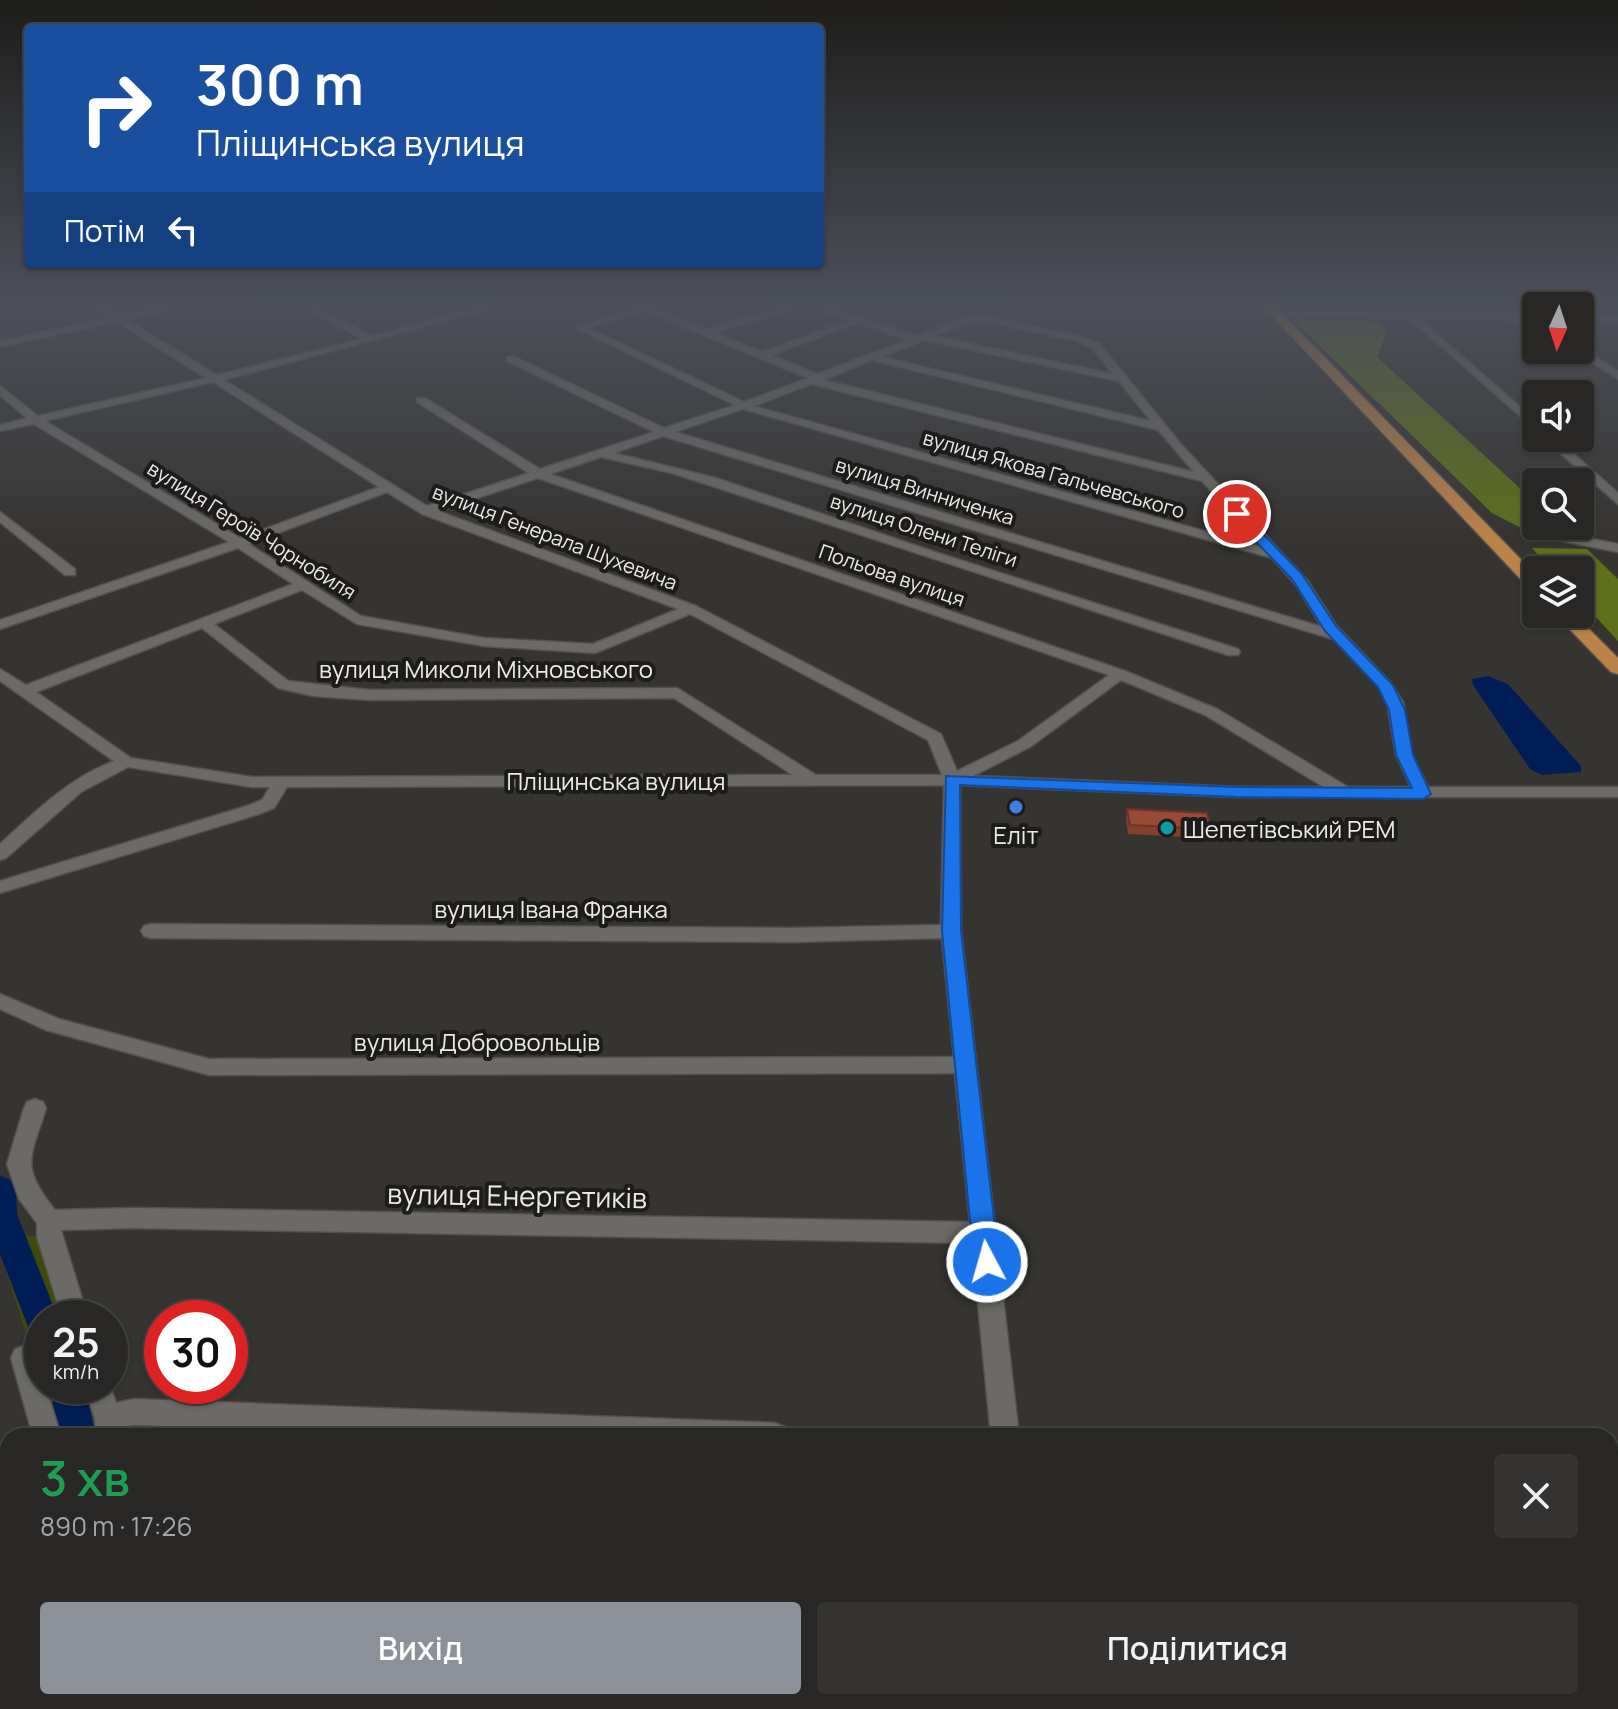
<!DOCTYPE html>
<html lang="uk">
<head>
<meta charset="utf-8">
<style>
	body { margin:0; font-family:Manrope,sans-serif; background:#343332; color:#f1f3f6; height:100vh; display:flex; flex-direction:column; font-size:30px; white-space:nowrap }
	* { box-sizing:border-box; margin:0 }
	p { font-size:26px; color:#a5a5a7 }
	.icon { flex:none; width:44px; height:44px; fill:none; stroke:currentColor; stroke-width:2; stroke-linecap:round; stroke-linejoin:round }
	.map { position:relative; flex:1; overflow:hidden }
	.sheet { position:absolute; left:0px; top:1428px; width:1618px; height:282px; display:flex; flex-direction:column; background:#282725; border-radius:24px 24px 0 0; box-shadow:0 2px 6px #0004,0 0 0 2px #444442 }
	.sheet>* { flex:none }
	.hud { position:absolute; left:24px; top:24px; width:800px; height:244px; border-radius:8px; box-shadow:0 2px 6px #0004,0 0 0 2px #444442; background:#1a4fa0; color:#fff; overflow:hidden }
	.needle { width:52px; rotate:183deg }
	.controls { position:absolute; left:1522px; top:292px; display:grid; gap:16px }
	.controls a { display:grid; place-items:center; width:72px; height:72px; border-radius:8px; background:#282725; box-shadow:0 2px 6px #0004,0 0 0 2px #444442; font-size:40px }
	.speed { position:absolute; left:24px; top:1300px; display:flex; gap:16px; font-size:40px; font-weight:700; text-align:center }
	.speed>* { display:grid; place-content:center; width:104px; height:104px; border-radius:50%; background:#282725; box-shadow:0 2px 6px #0004,0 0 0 2px #444442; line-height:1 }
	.speed small { font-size:20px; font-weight:400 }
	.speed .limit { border:12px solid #d22; background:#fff; color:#111 }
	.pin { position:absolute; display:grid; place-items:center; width:68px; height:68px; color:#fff; margin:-34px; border:4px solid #fff; border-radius:50%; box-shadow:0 2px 8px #0007 }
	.me { position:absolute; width:88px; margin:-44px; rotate:354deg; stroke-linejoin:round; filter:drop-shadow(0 0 6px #0008) }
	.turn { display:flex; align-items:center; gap:28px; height:168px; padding:0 40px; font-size:36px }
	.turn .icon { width:104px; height:104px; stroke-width:2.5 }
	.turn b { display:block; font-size:56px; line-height:68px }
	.then { display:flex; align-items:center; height:76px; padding:0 40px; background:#0003; gap:16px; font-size:30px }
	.round { display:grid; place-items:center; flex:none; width:84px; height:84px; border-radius:8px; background:#343332 }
	.summary { display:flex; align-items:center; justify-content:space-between; height:136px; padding:0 40px }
	h1 { font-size:48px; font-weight:600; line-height:60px; color:#1e9e55 }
	.cta { display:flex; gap:16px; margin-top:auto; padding:16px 40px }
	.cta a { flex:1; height:92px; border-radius:8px; background:#8c9099; color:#fff; font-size:32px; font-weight:600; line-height:92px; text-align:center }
	.cta a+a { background:#343332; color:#f1f3f6 }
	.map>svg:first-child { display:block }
	.green { fill:#3e4a08 }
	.forest { fill:#5e6f1a }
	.water { fill:#011d56 }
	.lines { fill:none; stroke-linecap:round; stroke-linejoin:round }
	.river { fill:#011d56; fill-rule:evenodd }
	.minor-casing { stroke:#53514f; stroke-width:3 }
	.major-casing { stroke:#53514f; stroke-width:3 }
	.minor { fill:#6c6a66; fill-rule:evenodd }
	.major { fill:#bc8349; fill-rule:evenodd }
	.wall { fill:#83402f }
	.building { fill:#984a37; stroke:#6a3426; stroke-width:2 }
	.route { fill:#1a73e8; stroke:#114b97; stroke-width:2 }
	.shop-dot { fill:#3f7fe0; stroke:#1d1c1a; stroke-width:3 }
	.culture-dot { fill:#0f9aa8; stroke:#1d1c1a; stroke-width:3 }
	.labels { text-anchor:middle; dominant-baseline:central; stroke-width:8; stroke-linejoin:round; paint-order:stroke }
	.far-street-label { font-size:20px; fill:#eae9e7; stroke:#1d1c1a }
	.street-label { font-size:24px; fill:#eae9e7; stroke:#1d1c1a }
	.poi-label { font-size:24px; fill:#eae9e7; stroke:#1d1c1a; text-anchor:start }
	.near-street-label { font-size:28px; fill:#eae9e7; stroke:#1d1c1a }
</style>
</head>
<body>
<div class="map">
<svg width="1618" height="1709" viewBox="0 0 1618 1709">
	<rect width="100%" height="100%" fill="#363431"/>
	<g class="green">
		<path d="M0,1232L38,1237L63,1318H42V1385L0,1251Z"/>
		<path d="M42,1386H85L100,1436H59Z"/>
	</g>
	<g class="forest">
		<path d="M1292,319L1377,321L1387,332L1377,357L1536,503V525L1527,531L1492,513Z"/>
		<path d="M1532,548L1587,549L1618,579V641L1580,600V570H1552Z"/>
	</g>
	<path class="water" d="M1488,676L1508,684L1581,766V772L1542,775L1530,769L1473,685L1472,679Z"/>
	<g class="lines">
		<g class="river">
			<path d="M0,1176L11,1180L16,1189L17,1214L58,1318H42V1336L30,1332L0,1254Z"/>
			<path d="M49,1386H85L96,1436H60Z"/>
			<path d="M163,1702H205L208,1709H166Z"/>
		</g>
		<defs>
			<g id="minor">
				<path d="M88,302H99L120,315L180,302H199L127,320L217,375L362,339L293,302H305L372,336L499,302H516L224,380L427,506L529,473L417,402V398H425L540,469L654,432L507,361V357H515L664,428L735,405L575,328L635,307L629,302L647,305L705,329L799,302H816L917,336L976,314L1079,336L1100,344L1180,443L1307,580L1336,625L1390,682L1403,702L1412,755L1428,787H1618V797H1237L960,785L961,931L1019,1436H991L972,1243L133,1228L61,1230L88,1318H62L37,1237V1223L19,1199L7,1164L24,1108L27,1102L35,1099L43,1102L46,1108C31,1158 19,1165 55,1210L133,1208L970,1222L955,1073L209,1075L46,1030L0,1009V994L59,1019L209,1059L954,1057L942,938L792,942L151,938L144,936L141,931L144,926L151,924L792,928L941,925L944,785L287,787L274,808L259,814L0,893V881L247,806L262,800L270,787H252L128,767L81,792L6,858L0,860V844C35,812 69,778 114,761L0,681V669L26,685L293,584L238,548L0,629V620L229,542L34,424L0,431V425L27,418L0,395V386L38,416L206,378L117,322L0,347V341L110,317ZM808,306L849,320L762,352L714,332ZM643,310L808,378L744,402L589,328ZM977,320L1076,341L1092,348L1113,374L935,336ZM858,323L908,340L817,374L771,355ZM924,340L1119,381L1151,421L882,357ZM872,360L1158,430L1194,472L824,380ZM213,382L379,487L240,538L45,421ZM811,384L1202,481L1262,547L754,406ZM743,409L1272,558L1296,585L1322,627L675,432ZM663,436L1333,639L1379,687L1387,702L1396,755L1411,787H1348L1217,709L1125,671L550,474L601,457L672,473L1228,655H1238L1240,652L1238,649L935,552L716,478L614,453ZM538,478L1109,675L1018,741L957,771L941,734L696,606L438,511ZM387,492L422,514L678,609L593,644L484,638L361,616L249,544ZM302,590L357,624L484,646L595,653L690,614L928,740L942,775H816L677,688L370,690L288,681L214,624ZM202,628L278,688L313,696L370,700L674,698L793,775L252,777L131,758L36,692ZM1121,680L1205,715L1324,787H1237L973,776L1030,747Z"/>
				<path d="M1276,311L1536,314V320L1420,319L1536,421V430L1409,318L1273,316V312Z"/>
				<rect x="1580" y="315" width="38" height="6"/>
				<path d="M1580,347L1618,371V379L1576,352L1575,350H1580Z"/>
				<path d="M1543,438H1556L1618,493V504Z"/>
				<path d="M0,512L75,569V575H65L0,522Z"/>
				<path d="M1567,534L1618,544V552L1562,541L1561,538Z"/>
				<path d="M24,1346L33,1349L42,1375V1386H45L61,1436H33L11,1358L15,1349Z"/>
				<path d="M84,1386H110L116,1403L134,1399L775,1423L785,1427L789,1436H428L134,1425L123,1428L124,1436H96L95,1418Z"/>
				<path d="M8,1631V1661L0,1663V1633Z"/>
				<path d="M96,1702H128L131,1709H99Z"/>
				<rect x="1015" y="1702" width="32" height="7"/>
			</g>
			<g id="major">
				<path d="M1259,302H1271L1536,575V590L1530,589Z"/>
				<path d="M1555,614H1574L1618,658V674L1611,672Z"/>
			</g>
		</defs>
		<use href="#minor" class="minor-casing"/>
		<use href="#major" class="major-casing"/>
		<use href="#minor" class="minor"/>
		<use href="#major" class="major"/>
	</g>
	<path class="wall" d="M1127,809L1211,829L1208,838L1128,834L1126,818Z"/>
	<path class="building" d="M1127,809L1207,813L1211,829L1130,825Z"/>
	<linearGradient id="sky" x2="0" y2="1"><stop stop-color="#1e1d1b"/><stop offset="0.56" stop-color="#4c505a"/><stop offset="1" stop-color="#4c505a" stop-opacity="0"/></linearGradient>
	<rect width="1618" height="542" fill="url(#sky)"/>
	<path class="route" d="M1232,511H1241L1302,574L1336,626L1393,685L1405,710L1413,755L1431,794L1423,799L1237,797L960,785L961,931L999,1262L996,1270L987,1273L978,1270L974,1262L942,931L946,776L1237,787L1412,788L1396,755L1389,710L1378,687L1325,631L1292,579L1232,517Z"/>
	<circle class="shop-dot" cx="1016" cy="807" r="8"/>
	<circle class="culture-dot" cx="1167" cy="828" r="8"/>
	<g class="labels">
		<g class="far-street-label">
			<text transform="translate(1054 474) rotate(16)">вулиця Якова Гальчевського</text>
			<text transform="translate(925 491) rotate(17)">вулиця Винниченка</text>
			<text transform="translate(252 530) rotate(32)">вулиця Героїв Чорнобиля</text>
			<text transform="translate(924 530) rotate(18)">вулиця Олени Теліги</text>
			<text transform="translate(555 537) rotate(21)">вулиця Генерала Шухевича</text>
			<text transform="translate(892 575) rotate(19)">Польова вулиця</text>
		</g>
		<g class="street-label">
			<text x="486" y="668">вулиця Миколи Міхновського</text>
			<text x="616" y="780">Пліщинська вулиця</text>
			<text x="551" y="908">вулиця Івана Франка</text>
			<text x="477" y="1041">вулиця Добровольців</text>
		</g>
		<g class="poi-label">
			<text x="1183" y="828">Шепетівський РЕМ</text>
			<text x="1016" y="834" text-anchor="middle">Еліт</text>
		</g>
		<g class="near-street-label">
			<text transform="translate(517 1195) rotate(1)">вулиця Енергетиків</text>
		</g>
	</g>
</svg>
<div class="controls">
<a><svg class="needle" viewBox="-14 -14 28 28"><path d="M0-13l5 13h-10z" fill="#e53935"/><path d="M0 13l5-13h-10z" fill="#a5a5a7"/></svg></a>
<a><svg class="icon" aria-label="sound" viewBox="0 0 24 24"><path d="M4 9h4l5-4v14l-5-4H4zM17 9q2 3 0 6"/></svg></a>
<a><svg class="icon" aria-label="search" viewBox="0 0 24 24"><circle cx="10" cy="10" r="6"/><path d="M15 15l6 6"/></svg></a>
<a><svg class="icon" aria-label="layers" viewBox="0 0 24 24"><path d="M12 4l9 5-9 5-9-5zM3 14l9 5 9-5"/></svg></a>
</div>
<div class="speed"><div>25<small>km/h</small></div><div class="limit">30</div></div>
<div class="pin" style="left:1237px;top:514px;background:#d93025"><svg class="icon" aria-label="arrive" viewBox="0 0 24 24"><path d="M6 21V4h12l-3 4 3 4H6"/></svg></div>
<svg class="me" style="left:987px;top:1262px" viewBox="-20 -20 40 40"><circle r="17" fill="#1a73e8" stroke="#fff" stroke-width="3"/><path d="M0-11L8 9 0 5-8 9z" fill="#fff"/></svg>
<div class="hud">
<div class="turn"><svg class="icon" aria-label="right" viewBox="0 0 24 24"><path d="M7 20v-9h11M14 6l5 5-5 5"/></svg><div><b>300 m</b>Пліщинська вулиця</div></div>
<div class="then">Потім<svg class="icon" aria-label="left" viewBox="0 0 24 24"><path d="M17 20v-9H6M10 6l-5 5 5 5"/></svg></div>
</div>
<section class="sheet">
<div class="summary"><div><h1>3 хв</h1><p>890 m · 17:26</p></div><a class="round"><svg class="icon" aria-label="close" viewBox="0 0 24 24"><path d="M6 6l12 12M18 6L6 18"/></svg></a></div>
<div class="cta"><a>Вихід</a><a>Поділитися</a></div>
</section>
</div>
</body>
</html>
